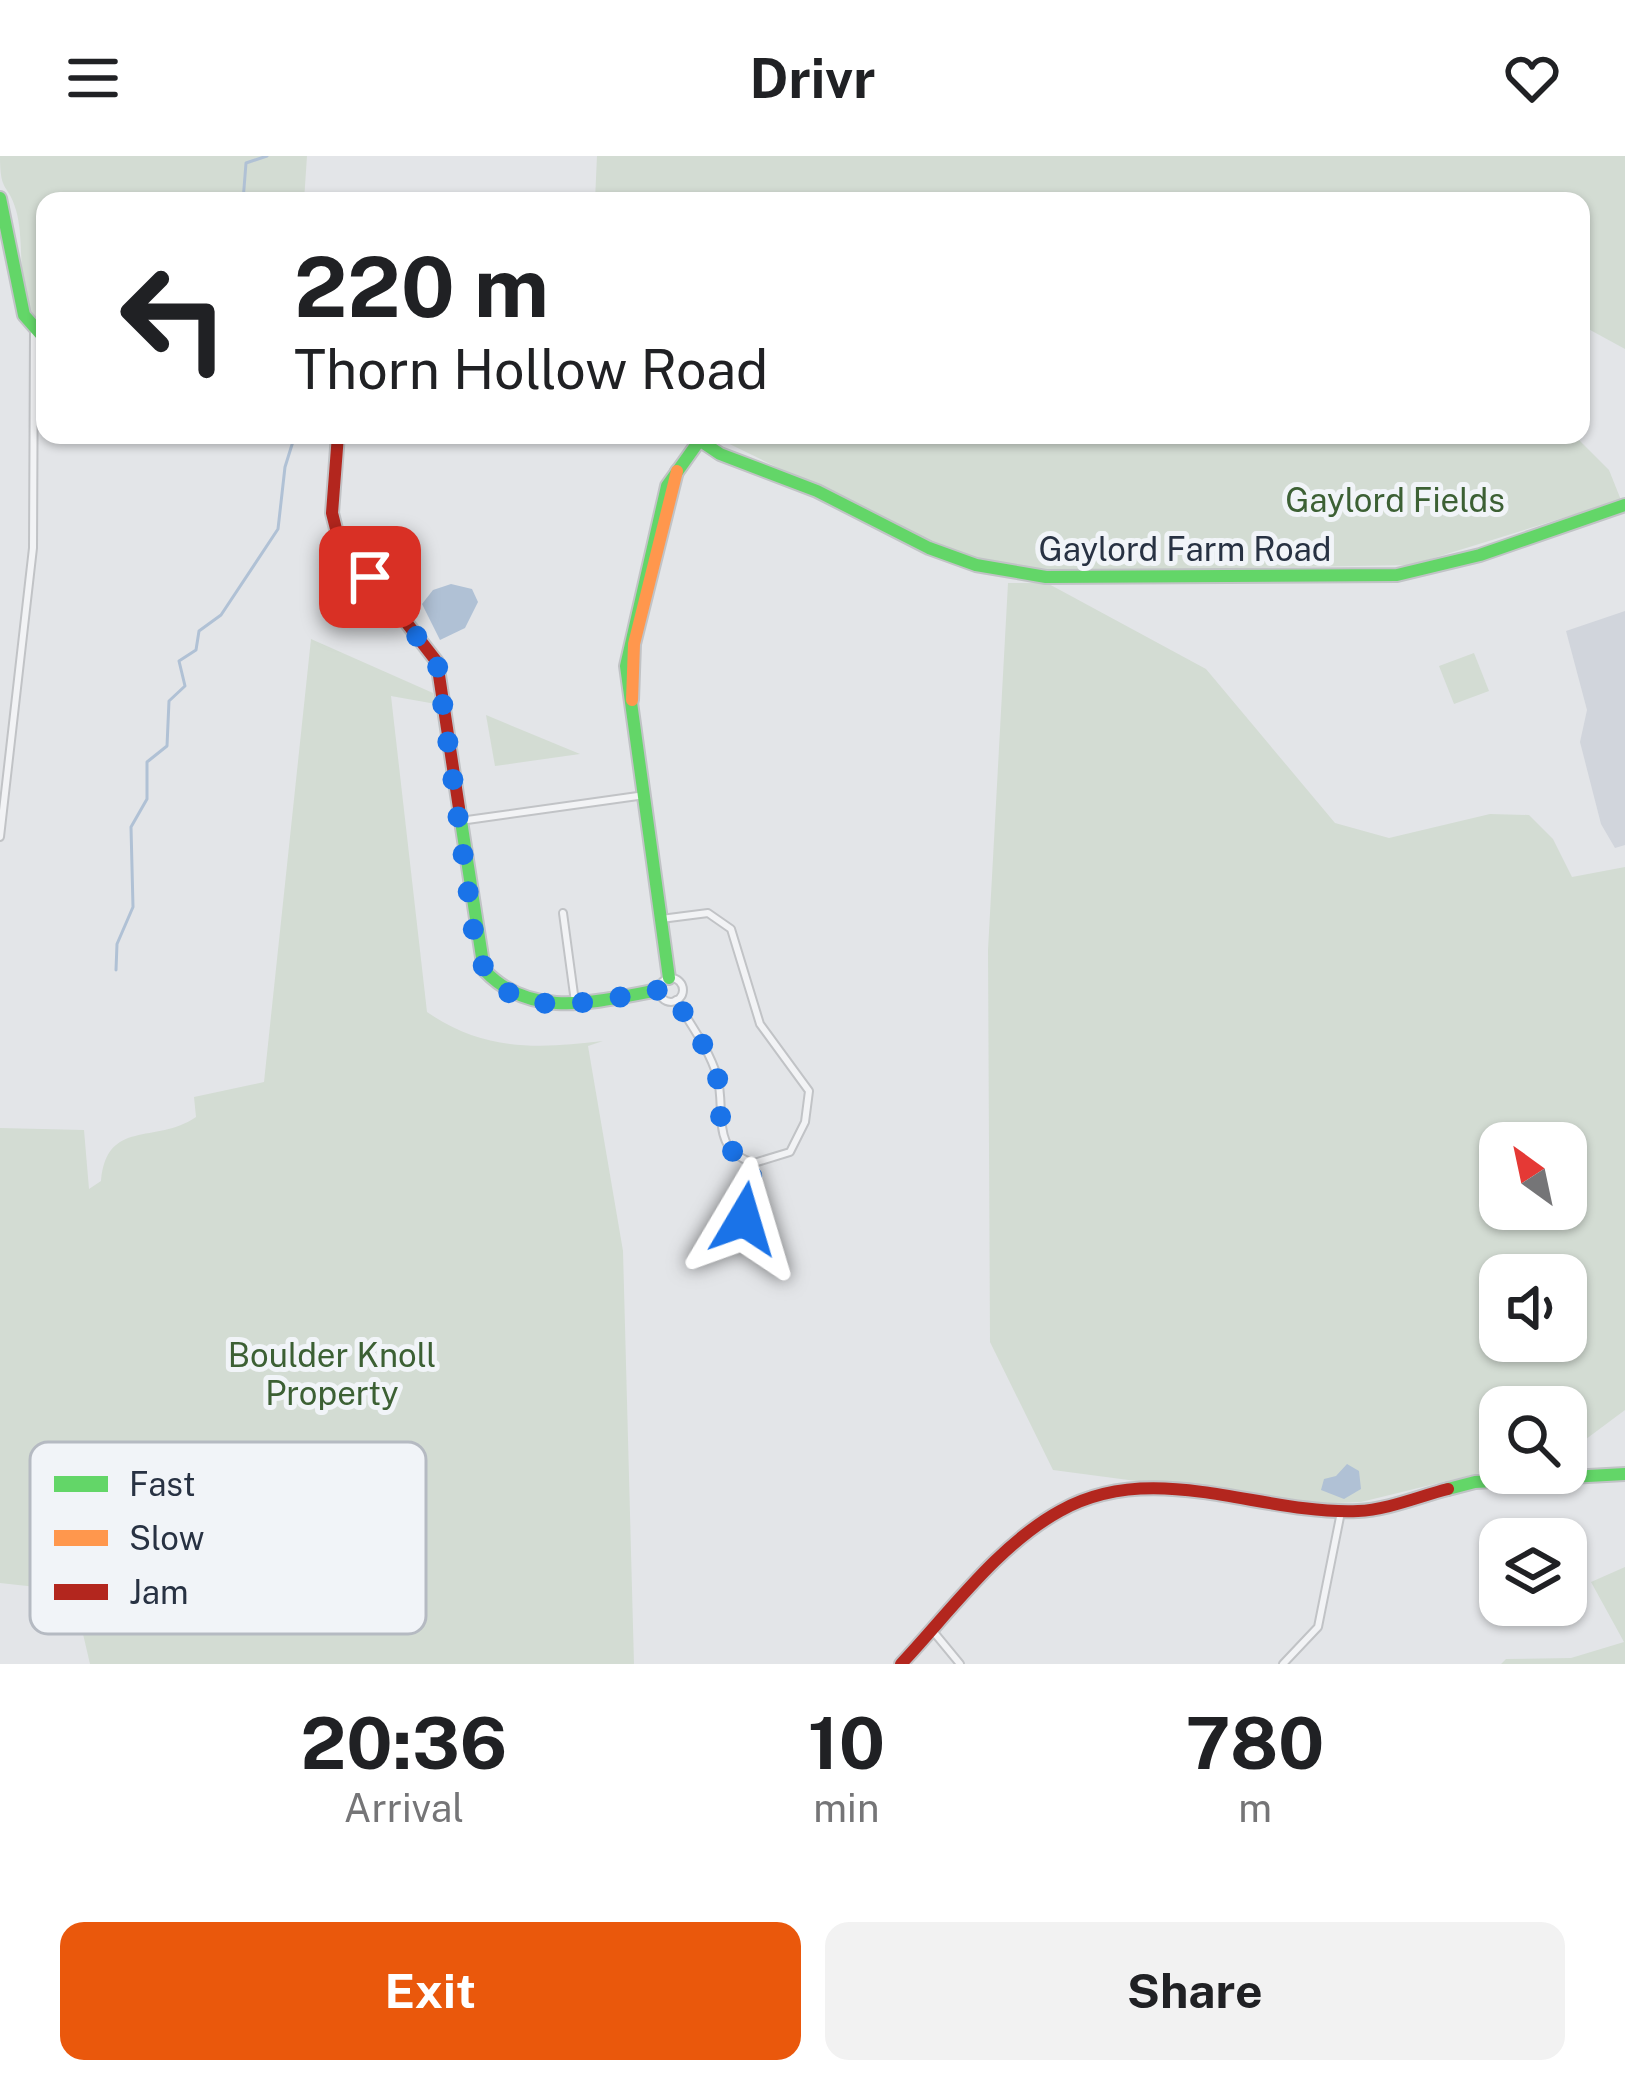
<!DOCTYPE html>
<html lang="en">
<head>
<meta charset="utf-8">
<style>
	body { margin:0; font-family:"Public Sans",sans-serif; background:#f2f2f2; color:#202124; height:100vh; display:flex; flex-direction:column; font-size:45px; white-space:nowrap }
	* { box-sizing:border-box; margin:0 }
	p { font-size:39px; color:#757577 }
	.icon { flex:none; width:66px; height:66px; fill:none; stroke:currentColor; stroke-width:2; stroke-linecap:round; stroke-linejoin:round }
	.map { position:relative; height:1508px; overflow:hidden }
	.details { display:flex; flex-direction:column; background:#fff; flex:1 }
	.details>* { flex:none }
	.top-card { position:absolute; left:36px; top:36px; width:1554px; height:252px; border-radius:24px; box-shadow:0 3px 9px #0004; background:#fff; color:#202124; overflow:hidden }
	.needle { width:78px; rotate:327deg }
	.controls { position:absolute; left:1479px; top:966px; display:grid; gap:24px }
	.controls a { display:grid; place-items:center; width:108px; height:108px; border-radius:24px; background:#fff; box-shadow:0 3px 9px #0004; font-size:60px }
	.pin { position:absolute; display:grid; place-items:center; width:102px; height:102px; color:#fff; margin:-51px; border-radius:24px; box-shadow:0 6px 18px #0006 }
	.me { position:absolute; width:132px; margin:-66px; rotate:7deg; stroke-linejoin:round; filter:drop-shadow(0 0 9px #0008) }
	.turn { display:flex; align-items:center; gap:42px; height:252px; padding:0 60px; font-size:54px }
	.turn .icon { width:156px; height:156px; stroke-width:2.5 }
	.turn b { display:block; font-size:84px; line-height:102px }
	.eta { display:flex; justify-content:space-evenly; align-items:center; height:204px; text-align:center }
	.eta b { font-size:72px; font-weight:700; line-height:84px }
	.button { display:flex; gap:24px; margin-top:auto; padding:24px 60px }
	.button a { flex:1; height:138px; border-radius:24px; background:#ea580c; color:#fff; font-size:48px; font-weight:700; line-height:138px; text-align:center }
	.button a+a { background:#f2f2f2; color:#202124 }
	header { display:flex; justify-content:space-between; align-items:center; height:156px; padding:0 60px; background:#fff; font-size:54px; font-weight:700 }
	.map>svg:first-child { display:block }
	.built { fill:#d1d5dc }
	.green { fill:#d3dcd3; fill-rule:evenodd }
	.water { fill:#b0c1d5 }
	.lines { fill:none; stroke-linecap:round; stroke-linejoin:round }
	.stream { stroke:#b0c1d5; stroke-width:3 }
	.street-casing { stroke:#c1c3c6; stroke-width:10 }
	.fast-casing { stroke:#c1c3c6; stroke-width:16 }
	.slow-casing { stroke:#c1c3c6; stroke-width:16 }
	.jam-casing { stroke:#c1c3c6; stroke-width:16 }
	.street { stroke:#f2f3f5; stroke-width:6 }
	.fast { stroke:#63d668; stroke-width:12 }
	.slow { stroke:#ff974d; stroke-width:12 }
	.jam { stroke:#b3261e; stroke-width:12 }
	.route { stroke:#1a73e8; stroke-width:21; stroke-dasharray:0 37.8 }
	.labels { text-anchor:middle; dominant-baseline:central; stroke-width:10; stroke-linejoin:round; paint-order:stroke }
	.park-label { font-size:33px; fill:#3c6034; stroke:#f1f4f8 }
	.street-label { font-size:33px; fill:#283243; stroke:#f1f4f8 }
	.key { fill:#f1f4f8; stroke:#b5bac2; stroke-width:3 }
	.key-label { font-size:33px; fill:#283243 }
</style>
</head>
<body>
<header><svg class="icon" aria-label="menu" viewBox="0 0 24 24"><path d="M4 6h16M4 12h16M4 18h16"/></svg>Drivr<svg class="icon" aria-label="heart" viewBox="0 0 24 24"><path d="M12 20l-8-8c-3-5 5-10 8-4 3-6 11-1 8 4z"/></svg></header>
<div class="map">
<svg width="1625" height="1508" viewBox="0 0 1625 1508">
	<rect width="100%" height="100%" fill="#e3e5e8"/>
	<path class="built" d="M1625,455V689L1615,692L1601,668L1580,586L1587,554L1566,475Z"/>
	<g class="green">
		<path d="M0,0H307L304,45H45V176C12,149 27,92 16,54C8,26 0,39 0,0Z"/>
		<path d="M597,0H1625V193L1581,169V45H595Z"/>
		<path d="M711,279H1574L1609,314L1621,344L1411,409L1065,415L983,406L922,382Z"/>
		<path d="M1008,427H1047L1206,513L1335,667L1389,682L1490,658L1529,659L1553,683L1572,721L1625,711V1254L1566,1298V1251H1500V1312L1361,1346L1309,1348L1053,1314L990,1186L988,794ZM1500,987H1566V1053H1500ZM1500,1119H1566V1185H1500Z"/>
		<path d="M311,483L433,537L436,548L391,540L427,856C483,895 538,893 603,885L588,890L623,1095L634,1508H90L73,1435L0,1427V972L84,974L89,1033L101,1025C107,962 155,989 196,961L194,941L264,926Z"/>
		<path d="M1474,497L1489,535L1454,548L1439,510Z"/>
		<path d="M486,559L580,598L495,610Z"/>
		<path d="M1625,1411V1508H1501L1506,1503L1571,1502L1624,1486L1591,1426Z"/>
	</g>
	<g class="water">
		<path d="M451,428L472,433L478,446L465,472L440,484L422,448L433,434Z"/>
		<path d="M1347,1308L1359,1315L1361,1333L1344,1343L1321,1334L1324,1323L1336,1320Z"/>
	</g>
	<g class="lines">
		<g class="stream">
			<path d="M243,45L246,7L267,0"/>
			<path d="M116,814L117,788L133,751L131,671L147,643V606L167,590L169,545L185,530L179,505L196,494L199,475L221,459L278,373L285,311L295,279"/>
		</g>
		<defs>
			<g id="street">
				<path d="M460,665L645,639"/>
				<path d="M0,681L33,392L34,178"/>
				<path d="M563,757L575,846"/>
				<path d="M661,763L708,757L731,773L760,868L809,935L805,966L790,996L754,1007C708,993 727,955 717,920C709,893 690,868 676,844"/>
				<circle cx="671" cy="834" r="12"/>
				<path d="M753,1087L744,1063L754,1007"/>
				<path d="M932,1474L960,1508"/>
				<path d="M1283,1508L1318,1471L1341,1356"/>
			</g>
			<g id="fast">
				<path d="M0,42L24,159L45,183"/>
				<path d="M692,279L720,298L817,335L929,392L976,409L1046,421L1397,419L1480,399L1625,349"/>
				<path d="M459,652L484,814C532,865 597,845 659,834"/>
				<path d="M669,822L626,510L667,330L699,285"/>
				<path d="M1448,1333L1475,1326L1625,1318"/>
			</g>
			<path id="slow" d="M632,544L634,488L677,315"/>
			<g id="jam">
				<path d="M338,279L332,357L337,377L437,506L459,652"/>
				<path d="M901,1508C949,1457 998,1389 1060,1355C1154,1302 1259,1359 1358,1355C1387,1354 1420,1340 1448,1333"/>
			</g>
		</defs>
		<use href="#street" class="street-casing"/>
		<use href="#fast" class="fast-casing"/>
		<use href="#slow" class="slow-casing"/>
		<use href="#jam" class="jam-casing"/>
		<use href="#street" class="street"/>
		<use href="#fast" class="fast"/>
		<use href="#slow" class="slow"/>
		<use href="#jam" class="jam"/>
	</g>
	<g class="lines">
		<path class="route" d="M370,421L437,506L475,786C494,875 593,845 658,834L665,844H676C690,868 709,894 717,920C726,955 708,993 754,1007L744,1063"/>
	</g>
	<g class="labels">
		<g class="park-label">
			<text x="1395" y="344">Gaylord Fields</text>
			<text x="332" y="1199">Boulder Knoll<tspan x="332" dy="38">Property</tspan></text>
		</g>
		<g class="street-label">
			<text x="1185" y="393">Gaylord Farm Road</text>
		</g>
	</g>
	<rect x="30" y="1286" width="396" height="192" rx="18" class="key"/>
	<rect x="54" y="1320" width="54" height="16" fill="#63d668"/>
	<rect x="54" y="1374" width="54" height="16" fill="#ff974d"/>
	<rect x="54" y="1428" width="54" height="16" fill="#b3261e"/>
	<g class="key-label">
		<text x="129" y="1340">Fast</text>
		<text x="129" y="1394">Slow</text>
		<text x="129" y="1448">Jam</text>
	</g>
</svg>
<div class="controls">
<a><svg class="needle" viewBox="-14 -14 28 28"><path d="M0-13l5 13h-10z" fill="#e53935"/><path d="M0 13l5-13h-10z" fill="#757577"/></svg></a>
<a><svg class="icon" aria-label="sound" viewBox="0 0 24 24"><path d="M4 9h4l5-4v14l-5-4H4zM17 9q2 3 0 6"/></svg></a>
<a><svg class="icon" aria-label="search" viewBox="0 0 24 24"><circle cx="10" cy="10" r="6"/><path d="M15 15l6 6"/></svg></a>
<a><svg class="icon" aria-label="layers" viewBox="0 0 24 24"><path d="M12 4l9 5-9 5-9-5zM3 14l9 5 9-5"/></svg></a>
</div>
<div class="pin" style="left:370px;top:421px;background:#d93025"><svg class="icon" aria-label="arrive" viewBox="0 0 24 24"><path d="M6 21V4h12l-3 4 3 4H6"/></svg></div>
<svg class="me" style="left:744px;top:1063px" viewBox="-20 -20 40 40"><path d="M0-17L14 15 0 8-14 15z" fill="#1a73e8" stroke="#fff" stroke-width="4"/></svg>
<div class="top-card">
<div class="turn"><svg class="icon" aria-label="left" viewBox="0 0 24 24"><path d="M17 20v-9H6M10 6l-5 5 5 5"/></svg><div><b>220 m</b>Thorn Hollow Road</div></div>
</div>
</div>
<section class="details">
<div class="eta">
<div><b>20:36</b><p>Arrival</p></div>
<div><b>10</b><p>min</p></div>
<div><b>780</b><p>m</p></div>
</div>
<div class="button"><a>Exit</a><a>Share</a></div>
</section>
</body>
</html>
